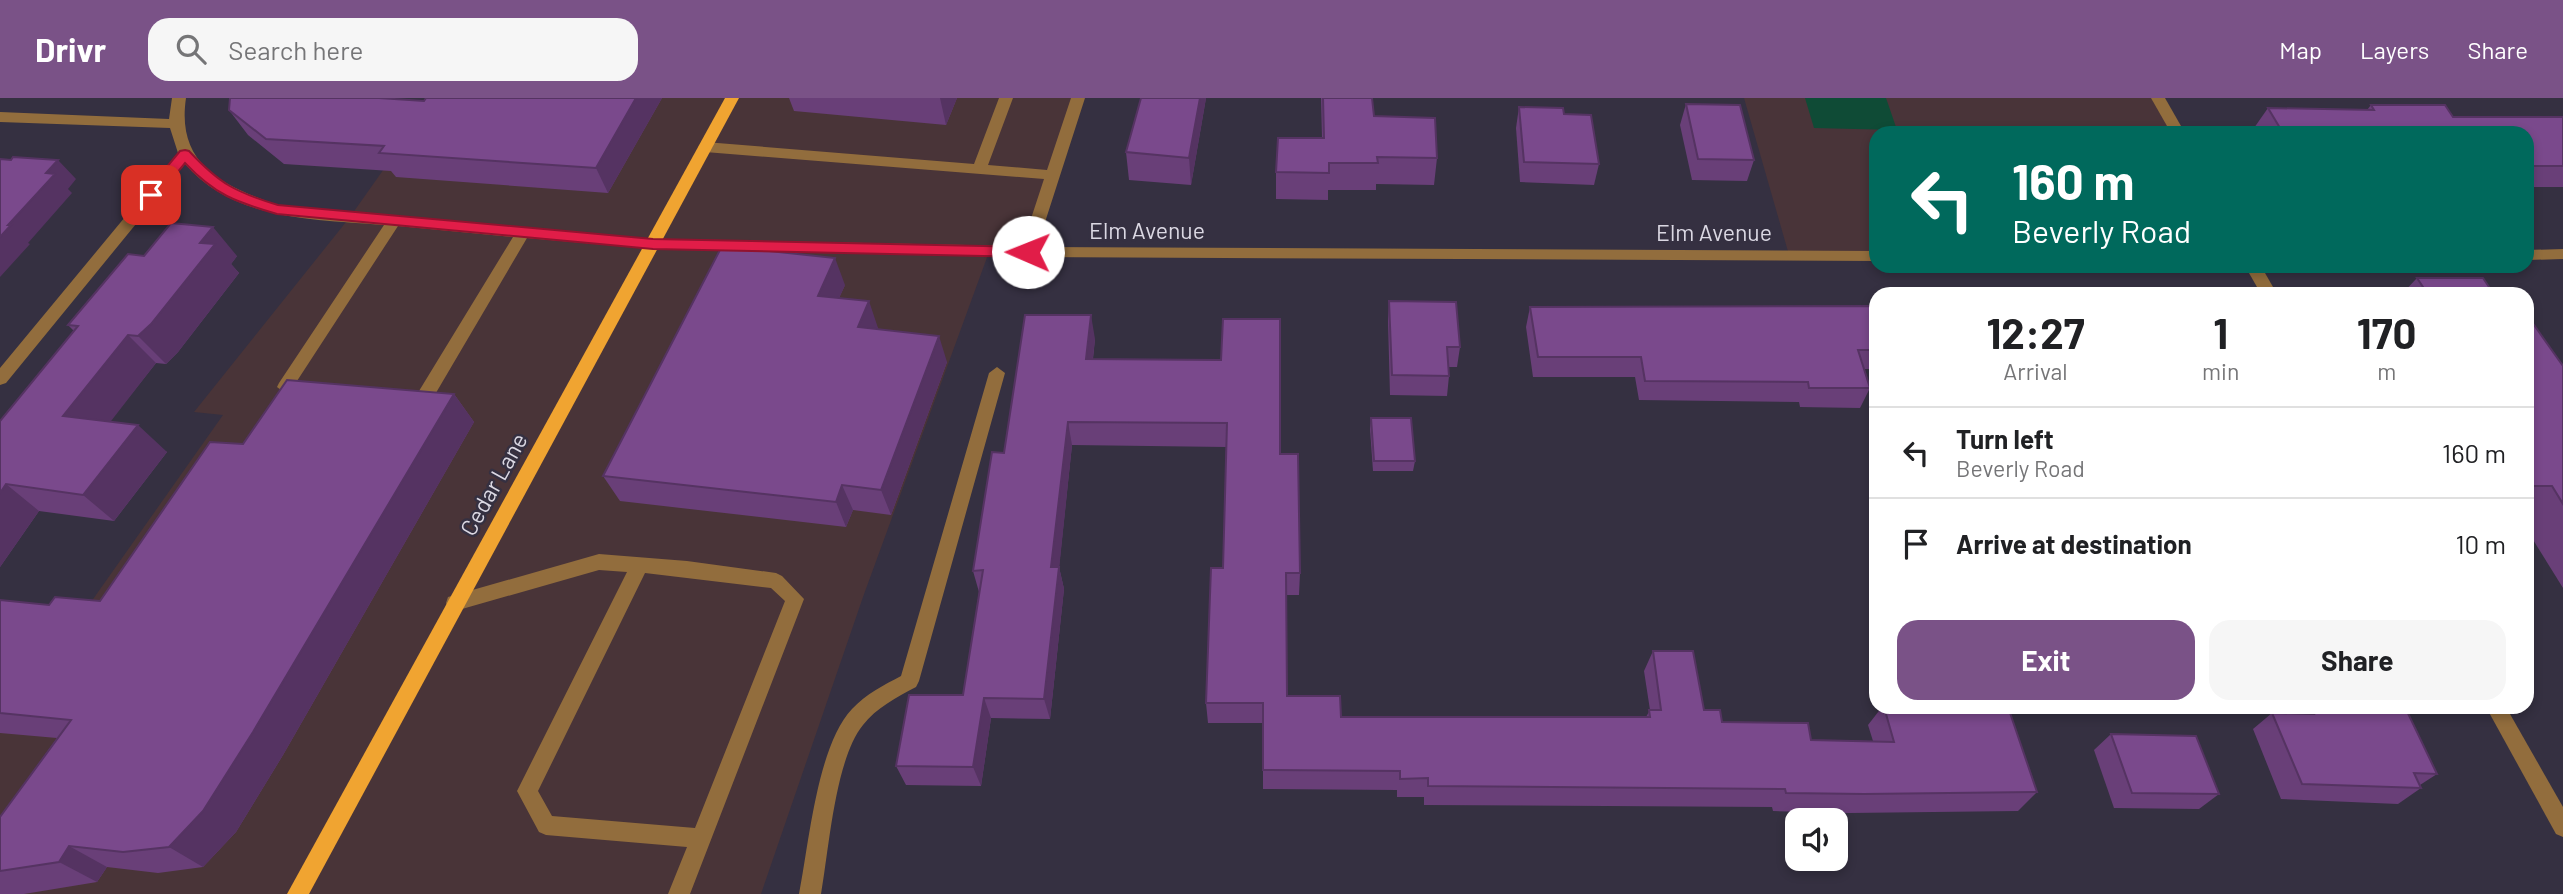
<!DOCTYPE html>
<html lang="en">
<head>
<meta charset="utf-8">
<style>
	body { margin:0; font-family:Barlow,sans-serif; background:#f6f6f6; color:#202124; height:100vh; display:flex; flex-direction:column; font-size:26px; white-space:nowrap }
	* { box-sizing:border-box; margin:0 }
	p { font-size:23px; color:#757577 }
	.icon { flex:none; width:38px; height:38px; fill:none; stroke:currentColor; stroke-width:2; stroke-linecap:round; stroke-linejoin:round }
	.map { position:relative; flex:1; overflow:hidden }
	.panel { position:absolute; left:1869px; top:189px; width:665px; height:427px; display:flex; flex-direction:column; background:#fff; border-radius:21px; box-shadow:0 4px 10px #0003 }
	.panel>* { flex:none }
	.top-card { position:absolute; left:1869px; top:28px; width:665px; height:147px; border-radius:21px; box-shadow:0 4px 10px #0003; background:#00695c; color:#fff; overflow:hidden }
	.buttons { position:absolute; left:1785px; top:710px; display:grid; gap:14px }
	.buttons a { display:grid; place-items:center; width:63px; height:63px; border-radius:14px; background:#fff; box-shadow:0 4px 10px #0003; font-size:35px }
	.pin { position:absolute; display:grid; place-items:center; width:60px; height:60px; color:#fff; margin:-30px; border-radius:14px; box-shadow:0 4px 10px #0006 }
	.me { position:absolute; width:77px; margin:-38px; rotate:271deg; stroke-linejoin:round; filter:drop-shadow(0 0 5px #0008) }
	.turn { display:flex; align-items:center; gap:24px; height:147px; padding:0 28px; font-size:32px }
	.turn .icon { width:91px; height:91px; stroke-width:2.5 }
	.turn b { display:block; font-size:49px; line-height:60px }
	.eta { display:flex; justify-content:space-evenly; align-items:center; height:119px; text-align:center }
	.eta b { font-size:42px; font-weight:700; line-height:49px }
	.cta { display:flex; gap:14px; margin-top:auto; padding:14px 28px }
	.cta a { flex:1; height:80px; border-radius:21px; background:#7a5287; color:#fff; font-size:28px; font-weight:700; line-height:80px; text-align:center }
	.cta a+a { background:#f6f6f6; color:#202124 }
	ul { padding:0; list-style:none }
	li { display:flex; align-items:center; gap:21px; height:91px; padding:0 28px; border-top:2px solid #e0e0e0 }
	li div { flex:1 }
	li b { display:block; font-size:26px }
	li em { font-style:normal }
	header { display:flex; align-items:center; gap:42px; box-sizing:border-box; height:98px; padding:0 35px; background:#7a5287; color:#fff }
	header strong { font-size:33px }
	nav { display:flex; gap:38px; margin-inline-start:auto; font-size:24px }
	.search { width:490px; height:63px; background:#f6f6f6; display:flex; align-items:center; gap:18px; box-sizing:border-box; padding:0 24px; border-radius:21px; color:#757577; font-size:26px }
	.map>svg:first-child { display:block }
	.commercial { fill:#493438 }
	.education { fill:#493439 }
	.green { fill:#0f4b36 }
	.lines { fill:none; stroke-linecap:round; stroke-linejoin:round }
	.minor { fill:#926d3d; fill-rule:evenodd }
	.major { fill:#f0a431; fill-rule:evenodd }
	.wall { fill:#693f78 }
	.shaded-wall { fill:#553362 }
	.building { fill:#7a498c; stroke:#553362; stroke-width:2 }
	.route { fill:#e11d48; stroke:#92132f; stroke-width:2 }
	.labels { text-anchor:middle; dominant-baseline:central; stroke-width:5; stroke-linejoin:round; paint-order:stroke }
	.street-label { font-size:23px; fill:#dbd8e3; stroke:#353041 }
</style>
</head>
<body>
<header>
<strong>Drivr</strong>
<div class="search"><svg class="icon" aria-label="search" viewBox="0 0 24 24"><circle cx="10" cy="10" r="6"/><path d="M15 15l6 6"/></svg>Search here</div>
<nav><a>Map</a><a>Layers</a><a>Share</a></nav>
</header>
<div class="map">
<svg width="2563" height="796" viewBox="0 0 2563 796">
	<rect width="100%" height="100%" fill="#353041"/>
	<path class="commercial" d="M434,0H1078L1028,154H989L863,499L761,796H0V633L223,317L194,314L350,119Z"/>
	<path class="education" d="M1744,0H2158L2178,35H1876V158L1789,157Z"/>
	<path class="green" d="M1805,0H1886L1897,32L1814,30Z"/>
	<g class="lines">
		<g class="minor">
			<path d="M172,0H186C176,67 223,88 278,107L653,141L1022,148L1044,81L705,54L698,49L705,44L974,66L999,0H1013L988,67L1047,72L1071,0H1085L1037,149L1876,153V163L1028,159L653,151L527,140L430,305C421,307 406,308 401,299L409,293H419L513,139L398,128L297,283L307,286L309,290L307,294L285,295L277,289L279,285L384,127C315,121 234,123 185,66L6,285L0,287V270L178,55L170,30L0,24V14L169,21Z"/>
			<path d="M2151,0H2165L2185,35H2171Z"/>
			<path d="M2563,151V161L2527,162V152Z"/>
			<path d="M2245,168H2261L2277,196H2261Z"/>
			<path d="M997,269L1005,275L919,583L916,589C897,599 876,610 863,627C835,661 829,752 821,796H799C809,746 817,648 852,611C866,596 884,587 901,578L989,275Z"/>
			<path d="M599,456L687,463L776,475L782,478L804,501L690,796H668L687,749L546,737L539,734L517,693L627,474L599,472L455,513L448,511L446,505L448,499L455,497ZM645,475L771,490L785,503L695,730L552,718L538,693Z"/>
			<path d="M2486,609H2506L2563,709V739L2556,736Z"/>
		</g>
		<path class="major" d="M725,0H739L309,796H287Z"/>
	</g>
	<g class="wall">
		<path d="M662,0L608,95L396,79L391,73L284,66L248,37L229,12L424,3Z"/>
		<path d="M789,0H957L946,27L794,13Z"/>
		<path d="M1206,0L1191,87L1129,82L1126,54Z"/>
		<path d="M1321,0H1372L1374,18L1437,60L1434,87L1376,86V92H1328V102L1276,101V74L1322,40Z"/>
		<path d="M1686,6L1754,62L1747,83L1692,82L1680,27Z"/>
		<path d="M2371,7L2453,19H2563V89H2527V35H2257L2254,30L2268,10L2367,12Z"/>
		<path d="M1519,9L1564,16L1599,66L1594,87L1520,84L1516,30Z"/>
		<path d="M144,158H237L231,166L239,175L178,254L166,266L156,265L110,323L167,354L114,423L39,413L0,469V323L74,233L68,227Z"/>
		<path d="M2417,180L2493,195L2512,196H2402Z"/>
		<path d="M845,187L839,200L878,230L877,231L947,264L891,417L853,412L846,429L620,403L603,378Z"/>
		<path d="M1389,203L1460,249L1457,269H1449V278L1447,298L1390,297L1388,223Z"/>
		<path d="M1876,208V271H1864L1870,290L1860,310L1800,309L1799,304L1639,302L1635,279H1533L1526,229L1530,209Z"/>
		<path d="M2527,217L2563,268V490L2527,432Z"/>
		<path d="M1095,241L1093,261L1221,262L1280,356L1300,475L1299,497H1286L1287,598L1341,619H1646L1650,612L1644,573L1653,553L1704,612L1722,624L1811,642L1873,643L1868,627L1882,609H2008L2037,694L2018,713L1849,715L1773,713L1772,709L1424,707V699H1397V692L1263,691V625H1208L1206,605L1223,470L1226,349L1072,347L1059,469L1064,491L1050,621L991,620L981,688L906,687L896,668L963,597L979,494L973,473L1004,355Z"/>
		<path d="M454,296L474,324L283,657L236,734L203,769L158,775L107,769L97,784L24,796H0V719L57,640L0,635V502L49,507L100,503L243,346Z"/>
		<path d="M1371,320L1415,363L1413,373H1373L1370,331Z"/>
		<path d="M2296,609H2405L2437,676L2420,687L2421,690L2398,706L2281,701L2253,631L2272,615L2288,616Z"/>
		<path d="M2111,636L2219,696L2199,711L2114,710L2094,652Z"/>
	</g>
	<g class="shaded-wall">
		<path d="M636,0H662L608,95L596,70Z"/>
		<path d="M940,0H957L946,27Z"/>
		<path d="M1200,0H1206L1191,87L1189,60Z"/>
		<path d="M58,62L76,81L68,91L72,95L28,145L30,146L0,179V139L46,75Z"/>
		<path d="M213,129L237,158L231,166L239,175L178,254L166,266L138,238L200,145Z"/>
		<path d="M835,160L845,187L828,225L818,198Z"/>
		<path d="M869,203L878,230L867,256L858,229Z"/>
		<path d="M1091,217L1095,241L1090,285L1086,261Z"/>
		<path d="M128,237L156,265L94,345L63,318Z"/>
		<path d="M939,238L947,264L891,417L881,392Z"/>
		<path d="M454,296L474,324L283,657L236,734L203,769L169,749Z"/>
		<path d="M1068,324L1072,347L1057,491L1051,469Z"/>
		<path d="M138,327L167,354L114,423L83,397Z"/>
		<path d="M6,386L39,413L0,469V395Z"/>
		<path d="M842,387L853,412L846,429L836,404Z"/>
		<path d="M1059,469L1064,491L1050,621L1044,601Z"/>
		<path d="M984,600L991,620L981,688L973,669Z"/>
		<path d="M69,748L107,769L97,784L59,764Z"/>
	</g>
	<g class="building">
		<path d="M230,0H379L424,3L426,0H636L596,70L379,55L384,48L266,41L229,12Z"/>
		<path d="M1141,0H1200L1189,60L1126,54Z"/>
		<path d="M1323,0H1372L1374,18L1435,20L1437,60L1377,59L1378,65H1329V75L1276,74L1278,40H1324Z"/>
		<path d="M1686,6L1740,7L1754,62L1698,61Z"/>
		<path d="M2371,7H2445L2453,19H2563V68H2531L2527,64V35H2283L2268,10L2374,12Z"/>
		<path d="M1519,9L1563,10L1564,16L1591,17L1599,66L1524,64Z"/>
		<path d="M13,59L58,62L46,75L55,76L8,127H11L0,139V61L11,62Z"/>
		<path d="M171,125L213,129L200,145L215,146L151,226L138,238L128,237L63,318L138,327L83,397L6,386L0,395V323L78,228L68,227L128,156L144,158Z"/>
		<path d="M722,148L835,160L818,198L869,203L858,229L939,238L881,392L842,387L836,404L603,378Z"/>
		<path d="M2417,180H2483L2493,195L2511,194L2512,196H2413L2410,192H2425Z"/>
		<path d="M1389,203L1456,204L1460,249H1447L1449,278L1392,277Z"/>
		<path d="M1876,208V252H1858L1870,290H1809L1808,284L1645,283L1641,259H1538L1530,209Z"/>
		<path d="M1025,217H1091L1086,261L1221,262L1223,221H1280V356H1298L1300,475H1286L1287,598H1340L1341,619H1650L1649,612H1661L1653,553H1693L1704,612H1720L1722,624L1808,625L1811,642L1894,644L1884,609H2008L2037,694L1864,696L1786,695L1785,691L1428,688V680L1400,681V673L1263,672V605H1206L1211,470H1223L1227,325L1068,324L1051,469H1059L1044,601L984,600L973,669L896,668L909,597H963L983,472L973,473L992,354L1004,355Z"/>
		<path d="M2527,217L2563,268V406L2552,388H2527Z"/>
		<path d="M287,282L454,296L253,634L203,713L169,749L123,754L69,748L59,764L0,773V719L71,622L0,615V502L49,507L55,499L100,503L210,344L243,346Z"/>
		<path d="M1371,320H1411L1415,363H1374Z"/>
		<path d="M2311,609H2405L2437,676L2414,675L2421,690L2302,686L2272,615L2314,616Z"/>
		<path d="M2111,636L2196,638L2219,696L2132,695Z"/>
	</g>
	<path class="route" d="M185,52L189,53C220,86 235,94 278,107L653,141L1028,149L1035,154L1028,159L653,151L277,116C236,104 215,97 185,65L156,101H146V94L180,53Z"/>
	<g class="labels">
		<g class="street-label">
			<text x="1147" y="132">Elm Avenue</text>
			<text x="1714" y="134">Elm Avenue</text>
			<text transform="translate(493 386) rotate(-61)">Cedar Lane</text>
		</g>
	</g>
</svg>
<div class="buttons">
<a><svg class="icon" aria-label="sound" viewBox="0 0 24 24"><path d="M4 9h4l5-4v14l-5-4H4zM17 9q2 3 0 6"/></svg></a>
</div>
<div class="pin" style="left:151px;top:97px;background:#d93025"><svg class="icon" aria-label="arrive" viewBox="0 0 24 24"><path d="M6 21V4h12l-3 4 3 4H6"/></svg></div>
<svg class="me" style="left:1028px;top:154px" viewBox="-20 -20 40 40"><circle r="19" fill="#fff"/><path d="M0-13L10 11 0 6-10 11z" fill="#e11d48"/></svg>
<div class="top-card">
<div class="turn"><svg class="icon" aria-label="left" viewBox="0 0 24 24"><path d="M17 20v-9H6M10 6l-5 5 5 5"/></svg><div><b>160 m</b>Beverly Road</div></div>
</div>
<section class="panel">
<div class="eta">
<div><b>12:27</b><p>Arrival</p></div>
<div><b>1</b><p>min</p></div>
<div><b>170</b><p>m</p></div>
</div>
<ul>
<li><svg class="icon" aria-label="left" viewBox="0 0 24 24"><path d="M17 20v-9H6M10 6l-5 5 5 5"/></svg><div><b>Turn left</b><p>Beverly Road</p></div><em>160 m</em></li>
<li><svg class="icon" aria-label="arrive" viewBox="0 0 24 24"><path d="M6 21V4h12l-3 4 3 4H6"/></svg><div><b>Arrive at destination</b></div><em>10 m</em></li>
</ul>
<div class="cta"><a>Exit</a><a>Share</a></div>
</section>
</div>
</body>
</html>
